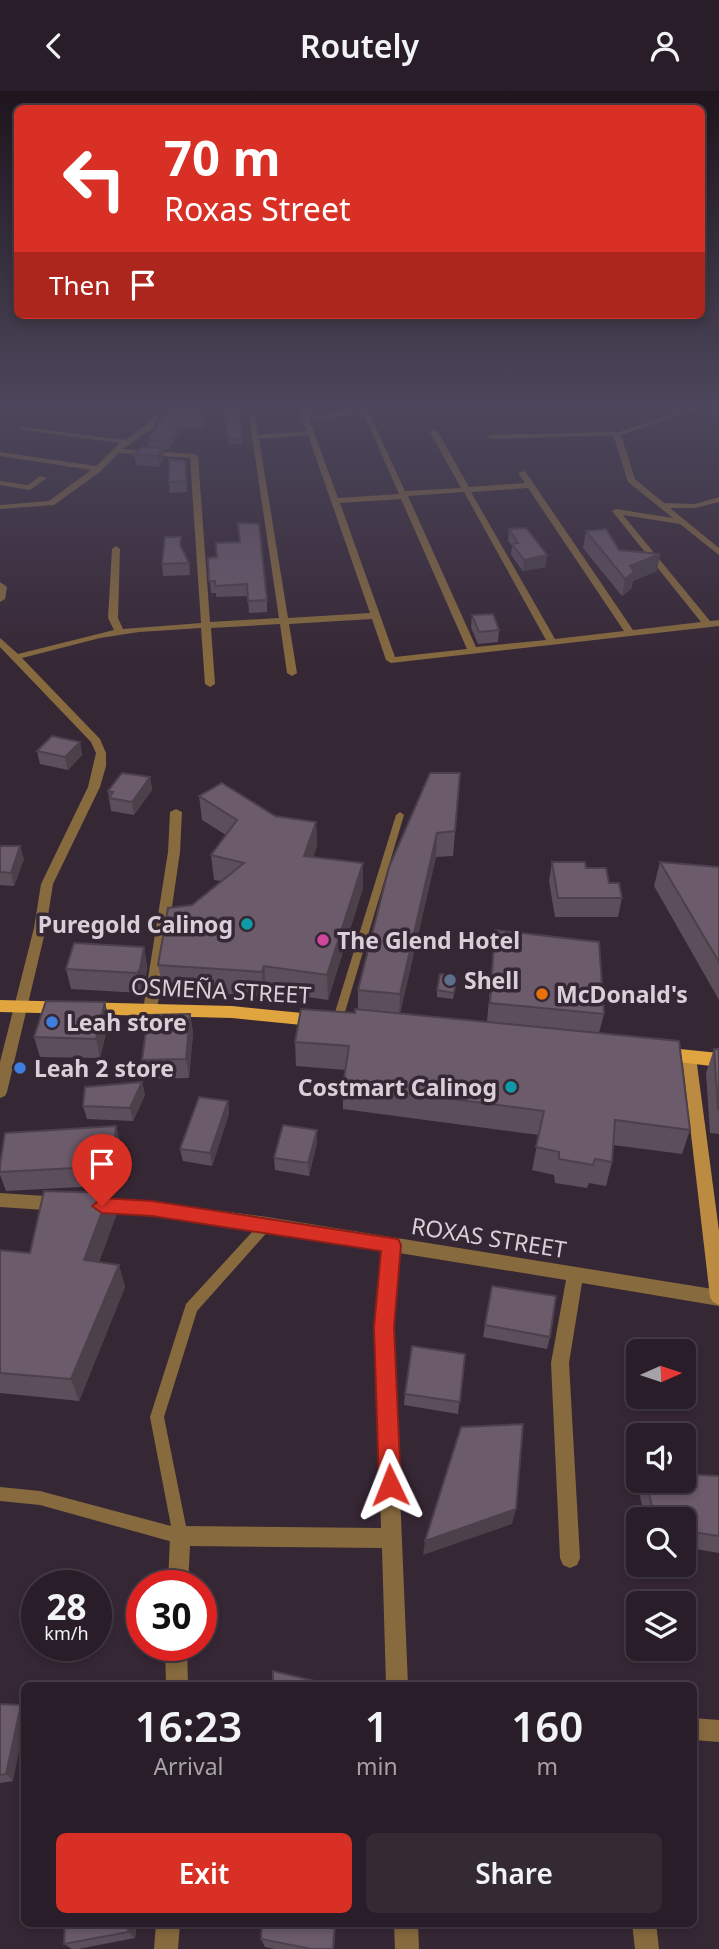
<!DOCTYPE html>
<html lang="en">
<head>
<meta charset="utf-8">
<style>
	body { margin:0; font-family:"Noto Sans",sans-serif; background:#342a34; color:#f1f3f6; height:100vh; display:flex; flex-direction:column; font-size:26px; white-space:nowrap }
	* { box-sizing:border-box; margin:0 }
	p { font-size:23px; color:#a5a2a8 }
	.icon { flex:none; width:38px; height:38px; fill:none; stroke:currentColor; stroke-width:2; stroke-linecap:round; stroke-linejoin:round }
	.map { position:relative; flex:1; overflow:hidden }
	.drawer { position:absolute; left:21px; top:1591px; width:676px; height:245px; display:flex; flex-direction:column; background:#281d28; border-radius:10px; box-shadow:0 4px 10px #0003,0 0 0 2px #443b45 }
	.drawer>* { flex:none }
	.banner { position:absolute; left:14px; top:14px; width:691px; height:214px; border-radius:10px; box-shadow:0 4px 10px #0003,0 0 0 2px #443b45; background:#d93025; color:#fff; overflow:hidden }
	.needle { width:46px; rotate:87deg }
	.tools { position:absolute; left:626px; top:1248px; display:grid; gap:14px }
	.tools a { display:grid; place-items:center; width:70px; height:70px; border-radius:10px; background:#281d28; box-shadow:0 4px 10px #0003,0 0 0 2px #443b45; font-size:35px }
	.speed { position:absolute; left:21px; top:1479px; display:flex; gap:14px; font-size:35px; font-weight:700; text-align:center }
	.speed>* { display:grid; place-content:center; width:91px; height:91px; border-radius:50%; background:#281d28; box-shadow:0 4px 10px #0003,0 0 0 2px #443b45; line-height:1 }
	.speed small { font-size:18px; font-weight:400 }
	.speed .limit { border:10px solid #d22; background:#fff; color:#111 }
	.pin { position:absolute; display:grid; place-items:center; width:60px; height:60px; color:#fff; margin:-72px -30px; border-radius:50% 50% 50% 0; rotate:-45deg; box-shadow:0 0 7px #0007 }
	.pin .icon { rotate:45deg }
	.me { position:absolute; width:77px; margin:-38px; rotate:358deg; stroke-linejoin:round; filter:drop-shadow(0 0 5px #0008) }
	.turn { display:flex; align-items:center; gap:24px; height:147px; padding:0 35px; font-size:32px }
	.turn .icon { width:91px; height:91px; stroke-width:2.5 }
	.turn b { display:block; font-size:49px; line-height:60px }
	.then { display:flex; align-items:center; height:66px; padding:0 35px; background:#0003; gap:14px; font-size:26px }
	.eta { display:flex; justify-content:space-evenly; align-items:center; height:119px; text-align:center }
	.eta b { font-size:42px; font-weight:600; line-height:49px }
	.action { display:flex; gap:14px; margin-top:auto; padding:14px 35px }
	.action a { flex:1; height:80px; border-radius:10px; background:#d93025; color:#fff; font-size:28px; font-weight:600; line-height:80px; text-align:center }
	.action a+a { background:#342a34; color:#f1f3f6 }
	header { display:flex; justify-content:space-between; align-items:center; height:91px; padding:0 35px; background:#281d28; font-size:32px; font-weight:600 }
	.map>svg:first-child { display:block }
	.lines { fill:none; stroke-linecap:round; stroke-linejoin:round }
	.lane { fill:#876a3e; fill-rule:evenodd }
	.street { fill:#876a3e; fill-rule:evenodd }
	.secondary { fill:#ba8b40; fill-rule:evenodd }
	.primary { fill:#e1a53f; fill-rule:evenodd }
	.wall { fill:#5d4e5c }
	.shaded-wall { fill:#4c404b }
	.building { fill:#6c5b6b; stroke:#4c404b; stroke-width:2 }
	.route { fill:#d93025; stroke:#8d1f18; stroke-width:2 }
	.culture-dot { fill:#0f9aa8; stroke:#362735; stroke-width:2.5 }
	.hotel-dot { fill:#d1479c; stroke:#362735; stroke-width:2.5 }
	.service-dot { fill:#5c6f8a; stroke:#362735; stroke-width:2.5 }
	.food-dot { fill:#e8710a; stroke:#362735; stroke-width:2.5 }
	.shop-dot { fill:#3f7fe0; stroke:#362735; stroke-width:2.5 }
	.labels { text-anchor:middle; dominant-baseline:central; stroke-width:7; stroke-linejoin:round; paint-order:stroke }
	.poi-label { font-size:23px; font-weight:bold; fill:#d9cfd8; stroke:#362735; text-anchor:start }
	.street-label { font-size:23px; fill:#d9cfd8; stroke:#362735 }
</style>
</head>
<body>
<header><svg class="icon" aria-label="back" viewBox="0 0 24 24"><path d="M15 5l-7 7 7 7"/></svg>Routely<svg class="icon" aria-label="person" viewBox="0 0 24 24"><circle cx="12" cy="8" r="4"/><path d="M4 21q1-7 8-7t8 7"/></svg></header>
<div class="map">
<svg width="719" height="1858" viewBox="0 0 719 1858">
	<rect width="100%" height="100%" fill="#362735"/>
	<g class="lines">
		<g class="lane">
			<path d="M617,341L619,344L490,348L487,346L490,344Z"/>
			<path d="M400,721L404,724L342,931L341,934H333L332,931L396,724Z"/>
			<path d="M267,1128L271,1129L273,1133L271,1137L197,1220L164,1326L188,1445L185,1450L180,1453L40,1414L0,1410V1396L40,1400L171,1435L150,1326L186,1213L263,1129Z"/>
		</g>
		<g class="street">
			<path d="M298,314H304L308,324L368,320L405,400L461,397L430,341L434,339L438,341L469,396L525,392L518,382L525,380L633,539L701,531L612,420L616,418L673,427L628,391L613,343L699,314H709L621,344L635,388L664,412L695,413L719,406V411L695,417H670L719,457V464L680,433L623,424L710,530L719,529V535L391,572L386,569L372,528L289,533L297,582L292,585L287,582L280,533L211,537L215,593L210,596L205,593L201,537L139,541L100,547L22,567L100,648L106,662V675L100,696L53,793L46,837L7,1001L5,1005L0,1007V971L34,837L41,793L88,696L96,662L91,651L0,556V547L18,563L114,539L108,527L112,458L116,455L120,458L118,527L123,538L201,532L190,367L119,362L101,380L54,414L0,418V414L49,410L91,379L0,365V361L96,375L120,352L17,338L21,336L125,349L147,333L157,321H161L153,337L123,358L194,363L198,365L210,531L279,527L249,325L252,323L255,325L258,344L307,340ZM364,323L399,403L338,407L309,328ZM308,344L370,522L288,527L259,348ZM528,397L624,540L555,548L471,401ZM464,401L546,549L476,556L408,405ZM401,408L467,558L395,566L340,412Z"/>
			<path d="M40,385L47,387L30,399L0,394V390L28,394Z"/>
			<path d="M0,491L7,496L5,508L0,511Z"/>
			<path d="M176,718L182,721L180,761L157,919L150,924L143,919L168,761L170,721Z"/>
			<path d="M0,1102L60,1106L66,1108L68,1113L66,1118L60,1120L0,1116Z"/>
			<path d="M94,1107L152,1111L267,1126L719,1199V1215L582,1192L569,1272L580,1467L577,1474L570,1477L563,1474L560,1467L551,1272L566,1189L399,1162L393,1235L408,1594H386L382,1457L190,1455L188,1494H168L170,1445L173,1438L180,1435L381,1437L375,1235L382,1159C286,1143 191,1127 94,1121L88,1119L86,1114L88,1109Z"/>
			<path d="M165,1554H187L188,1594H166Z"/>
			<path d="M693,1627L719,1629V1651L693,1649Z"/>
			<path d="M156,1832H180L178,1858H154Z"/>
			<path d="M394,1832H418L419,1858H395Z"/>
			<path d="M632,1832H656L659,1858H635Z"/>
		</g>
		<path class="secondary" d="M689,961L694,962L696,966L719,1140V1214L713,1211L710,1206L682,966L684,962Z"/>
		<g class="primary">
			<path d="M0,909L232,915L322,924L331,930L322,936L232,927L0,921Z"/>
			<path d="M660,956L719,962V976L654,968L651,963L654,958Z"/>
		</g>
	</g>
	<g class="wall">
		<path d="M170,314L206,321L202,337H182L169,359L163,358L164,368L159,376L136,374L134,364L149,356L148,349Z"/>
		<path d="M239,317L242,353L228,354L224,318Z"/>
		<path d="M187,381V401L170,402L169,391Z"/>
		<path d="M509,438L546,476L523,480L511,464L512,455L508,450Z"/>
		<path d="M586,440L619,459L657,480L633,490L631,498L622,505L583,457Z"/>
		<path d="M182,457L189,472L190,484L163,485L162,473Z"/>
		<path d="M217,466L267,509V521L249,522L248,505L216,506V502H211L208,467Z"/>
		<path d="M472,524L499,539L498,551L478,553L471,536Z"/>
		<path d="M80,651L82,664L68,679L40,673L37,660Z"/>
		<path d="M460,682L453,765L436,766L400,922L487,931L495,839L604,923L599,942L690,1039L682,1063L613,1054L612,1071L606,1095L589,1092L587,1097L555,1092L554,1084L532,1079L539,1044L343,1018V994L346,979L296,975L295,951L355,922L358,918V899Z"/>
		<path d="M150,686L152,699L134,724L111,720L108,700Z"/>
		<path d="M199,705L275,725L316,731L317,755L313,766L363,772V797L328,909L266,900L264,906L163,898L158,874L192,814L221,790L214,789L211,764L226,744L202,729Z"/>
		<path d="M0,755L24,768L14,795L0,794Z"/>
		<path d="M552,771L586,777L609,792L622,807L618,826H555L549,790Z"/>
		<path d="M660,771L719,776V909L654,795Z"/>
		<path d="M144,856L147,876L144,897L141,902L71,898L66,878Z"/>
		<path d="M457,885L453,908L437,906V899Z"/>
		<path d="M105,911L109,930L100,967L40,966L34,946Z"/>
		<path d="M190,923L193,942L189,987L146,988L142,969Z"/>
		<path d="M714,958H719V1043L710,1042L706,982Z"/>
		<path d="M142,991L145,1004L133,1030L87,1028L83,1015Z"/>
		<path d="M228,1010L229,1023L212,1075L183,1070L180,1058Z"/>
		<path d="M317,1039V1052L309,1085L275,1079L274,1067Z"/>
		<path d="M121,1054L118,1094L6,1100L0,1084V1074Z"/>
		<path d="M109,1102L116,1125L99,1171L119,1174L125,1196L79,1310L0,1302V1159L30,1162Z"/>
		<path d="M485,1234L550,1246L547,1258L483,1246Z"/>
		<path d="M465,1263L458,1323L404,1314L405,1303Z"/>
		<path d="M719,1385V1462L684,1456V1428H645L638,1396L640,1390H684Z"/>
		<path d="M0,1613L13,1690L0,1692Z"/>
		<path d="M137,1832L135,1847L78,1858H72L64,1853Z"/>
		<path d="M261,1848L334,1858H275L265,1856Z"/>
	</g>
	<g class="shaded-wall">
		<path d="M205,314L206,321L202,337L201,329Z"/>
		<path d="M181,329L182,337L169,359V350Z"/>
		<path d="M163,357L164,368L159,376L158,365Z"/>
		<path d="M660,463L657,480L633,490L631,498L622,505L625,488L630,475Z"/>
		<path d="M547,464L546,476L523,480L524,469Z"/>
		<path d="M80,651L82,664L68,679L65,666Z"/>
		<path d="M150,686L152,699L134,724L132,711Z"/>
		<path d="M316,731L317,755L305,789L304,765Z"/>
		<path d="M437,742L436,766L399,928L400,903Z"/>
		<path d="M20,755L24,768L14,795L11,782Z"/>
		<path d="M363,772V797L328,909L327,884Z"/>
		<path d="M144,856L147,876L144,897L141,902L137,882Z"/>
		<path d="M264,875L266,900L264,906L262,881Z"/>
		<path d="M105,911L109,930L100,967L96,948Z"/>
		<path d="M190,923L193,942L189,987L186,968Z"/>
		<path d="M142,991L145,1004L133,1030L130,1017Z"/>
		<path d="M228,1010L229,1023L212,1075L210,1062Z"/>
		<path d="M116,1035L121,1054L118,1094L113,1075Z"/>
		<path d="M317,1039V1052L309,1085L308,1072Z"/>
		<path d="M109,1102L116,1125L91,1192L84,1169Z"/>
		<path d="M119,1174L125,1196L79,1310L71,1288Z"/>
		<path d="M516,1418L512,1433L423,1464L425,1450Z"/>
		<path d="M21,1614L24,1618V1636L13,1690L6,1683Z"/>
		<path d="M129,1832H137L135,1847L128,1841Z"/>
		<path d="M335,1832H336L334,1858H333Z"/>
	</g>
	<g class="building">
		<path d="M170,314H205L201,329H181L169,350L148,349Z"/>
		<path d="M239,317L242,348L228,349L224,318Z"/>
		<path d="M141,356L163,357L158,365L134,364Z"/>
		<path d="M169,368L186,370V390L169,391Z"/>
		<path d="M238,432L259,433L267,509L248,510L247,493L215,495V490H209L208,467L217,466L216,452L240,451Z"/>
		<path d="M526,437L547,464L524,469L512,453L518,452L509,438Z"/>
		<path d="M606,438L619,459L660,463L630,475L634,481L625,488L586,440Z"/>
		<path d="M165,446H181L180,454L189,472L162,473Z"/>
		<path d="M493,523L499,539L479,541L472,524Z"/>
		<path d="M52,645L80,651L65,666L37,660Z"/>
		<path d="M122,682L150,686L132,711L109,707L113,701L108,700Z"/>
		<path d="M430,682H460L455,740L437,742L400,903L358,899L389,776Z"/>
		<path d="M222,692L275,725L316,731L304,765L363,772L327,884L264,875L262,881L158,874L168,817L192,814L244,772L211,764L237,729L199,705Z"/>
		<path d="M0,755H20L11,782L0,781Z"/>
		<path d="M552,771H585L586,777H606L609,792H619L622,807H558Z"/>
		<path d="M660,771L719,776V871Z"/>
		<path d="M495,839L599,851L604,923L490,912Z"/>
		<path d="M74,852L144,856L140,878L137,882L66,878Z"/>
		<path d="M440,883L457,885L454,902L437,899Z"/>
		<path d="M46,910L105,911L96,948L34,946Z"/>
		<path d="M301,918L355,922V918L679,950L690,1039L615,1029L612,1071L595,1068L593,1074L559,1068V1061L536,1056L544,1020L343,994L349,955L295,951Z"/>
		<path d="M190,923L186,968L142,969L148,924Z"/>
		<path d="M714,958H719V1018H718Z"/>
		<path d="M142,991L130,1017L83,1015L85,996Z"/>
		<path d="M199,1006L228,1010L210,1062L180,1058Z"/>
		<path d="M283,1034L317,1039L308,1072L274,1067Z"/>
		<path d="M116,1035L113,1075L0,1081V1074L5,1042Z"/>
		<path d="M44,1100L109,1102L84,1169L119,1174L71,1288L0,1282V1159L30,1162Z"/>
		<path d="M492,1195L556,1205L550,1246L485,1234Z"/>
		<path d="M412,1255L465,1263L460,1311L405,1303Z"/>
		<path d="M523,1333L516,1418L425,1450L461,1336Z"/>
		<path d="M684,1383L719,1385V1445L684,1440V1428H655L646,1390H684Z"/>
		<path d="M273,1580L331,1594H273Z"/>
		<path d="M0,1613L21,1614L6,1683L0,1684Z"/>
		<path d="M65,1832H129L128,1841L64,1853Z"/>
		<path d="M262,1832H335L333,1858H311L261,1848Z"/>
	</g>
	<linearGradient id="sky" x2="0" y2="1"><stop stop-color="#1e151d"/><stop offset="0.55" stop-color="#4c475c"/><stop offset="1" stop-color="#4c475c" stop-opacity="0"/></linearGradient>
	<rect width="719" height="574" fill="url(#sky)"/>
	<path class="route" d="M102,1107L152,1110L398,1148L401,1154L394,1236L401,1394L397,1402L390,1405L382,1402L379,1394L374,1236L381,1160L152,1125L102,1122L92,1115Z"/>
	<g class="culture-dot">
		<circle cx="247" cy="833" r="7"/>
		<circle cx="511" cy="996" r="7"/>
	</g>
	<circle class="hotel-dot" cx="323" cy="849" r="7"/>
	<circle class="service-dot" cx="450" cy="889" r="7"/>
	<circle class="food-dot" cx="542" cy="903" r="7"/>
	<g class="shop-dot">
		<circle cx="52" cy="931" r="7"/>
		<circle cx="20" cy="977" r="7"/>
	</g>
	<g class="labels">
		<g class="poi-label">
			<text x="233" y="833" text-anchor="end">Puregold Calinog</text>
			<text x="337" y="849">The Glend Hotel</text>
			<text x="464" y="889">Shell</text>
			<text x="556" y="903">McDonald's</text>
			<text x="66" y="931">Leah store</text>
			<text x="34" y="977">Leah 2 store</text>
			<text x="497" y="996" text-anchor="end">Costmart Calinog</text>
		</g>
		<g class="street-label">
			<text transform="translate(221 899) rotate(3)">OSMEÑA STREET</text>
			<text transform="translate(489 1146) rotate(9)">ROXAS STREET</text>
		</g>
	</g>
</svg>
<div class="tools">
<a><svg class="needle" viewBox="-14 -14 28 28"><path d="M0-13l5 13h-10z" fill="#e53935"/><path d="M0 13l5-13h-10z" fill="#a5a2a8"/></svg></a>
<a><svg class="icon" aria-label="sound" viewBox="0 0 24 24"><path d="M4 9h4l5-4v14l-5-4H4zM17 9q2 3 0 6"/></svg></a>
<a><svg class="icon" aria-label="search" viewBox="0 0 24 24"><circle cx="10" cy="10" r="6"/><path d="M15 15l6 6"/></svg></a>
<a><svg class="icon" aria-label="layers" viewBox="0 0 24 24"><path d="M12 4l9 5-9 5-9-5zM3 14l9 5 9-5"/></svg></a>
</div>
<div class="speed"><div>28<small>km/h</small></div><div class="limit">30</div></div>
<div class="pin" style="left:102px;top:1115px;background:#d93025"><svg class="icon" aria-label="arrive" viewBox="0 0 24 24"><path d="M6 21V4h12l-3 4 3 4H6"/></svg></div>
<svg class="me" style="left:390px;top:1394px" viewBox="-20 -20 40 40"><path d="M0-17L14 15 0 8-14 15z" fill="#d93025" stroke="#fff" stroke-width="4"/></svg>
<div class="banner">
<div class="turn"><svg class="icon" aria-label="left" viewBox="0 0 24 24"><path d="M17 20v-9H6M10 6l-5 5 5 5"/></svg><div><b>70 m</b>Roxas Street</div></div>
<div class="then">Then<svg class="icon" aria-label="arrive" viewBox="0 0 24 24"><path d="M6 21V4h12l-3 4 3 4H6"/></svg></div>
</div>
<section class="drawer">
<div class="eta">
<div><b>16:23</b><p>Arrival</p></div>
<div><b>1</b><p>min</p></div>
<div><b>160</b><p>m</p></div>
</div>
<div class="action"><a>Exit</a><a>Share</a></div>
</section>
</div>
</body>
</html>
